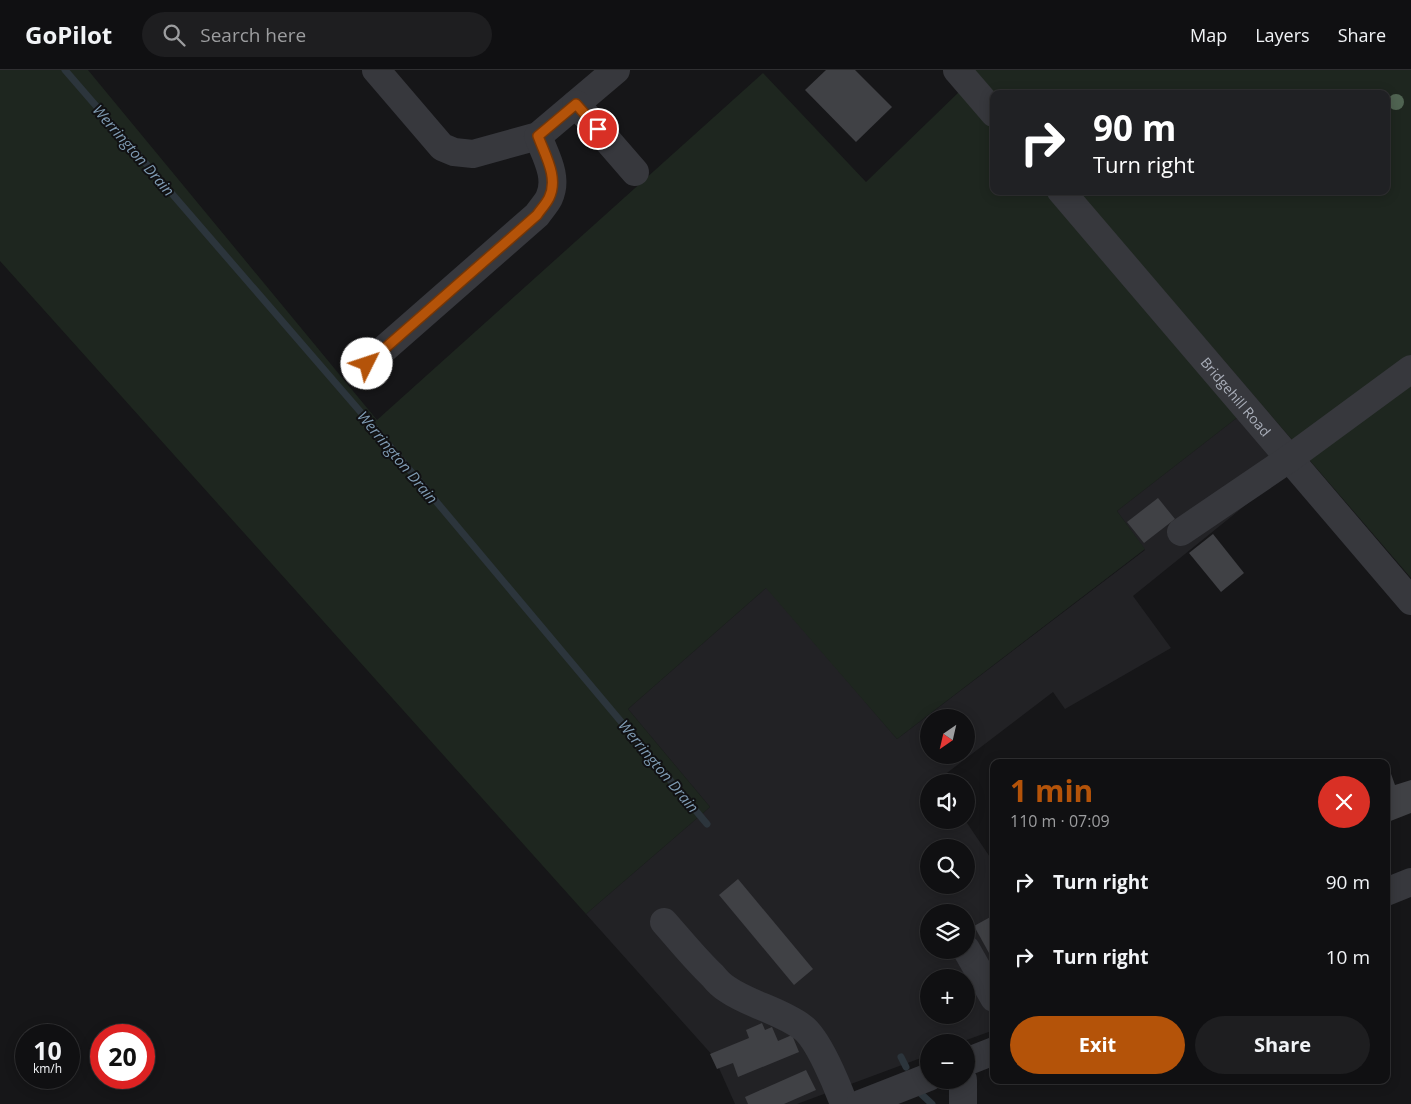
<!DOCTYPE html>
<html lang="en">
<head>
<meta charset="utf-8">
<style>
	body { margin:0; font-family:"Open Sans",sans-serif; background:#1e1e20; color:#f1f3f6; height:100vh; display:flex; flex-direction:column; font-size:19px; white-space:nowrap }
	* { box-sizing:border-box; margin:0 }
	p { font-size:16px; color:#9c9d9f }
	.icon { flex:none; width:28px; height:28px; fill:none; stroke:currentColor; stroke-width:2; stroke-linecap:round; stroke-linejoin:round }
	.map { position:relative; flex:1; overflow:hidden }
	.drawer { position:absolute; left:990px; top:689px; width:400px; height:325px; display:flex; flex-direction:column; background:#101012; border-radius:10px; box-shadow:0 2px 12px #0003,0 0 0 1px #303032 }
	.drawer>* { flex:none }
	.banner { position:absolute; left:990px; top:20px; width:400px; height:105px; border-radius:10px; box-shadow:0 2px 12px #0003,0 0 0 1px #303032; background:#202124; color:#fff; overflow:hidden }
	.needle { width:32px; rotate:214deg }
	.buttons { position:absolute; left:920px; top:639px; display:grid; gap:10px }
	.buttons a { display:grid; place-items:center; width:55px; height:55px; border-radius:50%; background:#101012; box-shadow:0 2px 12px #0003,0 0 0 1px #303032; font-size:25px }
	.speed { position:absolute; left:15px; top:954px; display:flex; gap:10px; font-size:25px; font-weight:700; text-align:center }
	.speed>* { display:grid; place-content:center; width:65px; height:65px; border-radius:50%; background:#101012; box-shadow:0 2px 12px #0003,0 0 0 1px #303032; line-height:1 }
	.speed small { font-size:12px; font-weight:400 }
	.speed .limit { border:8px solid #d22; background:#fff; color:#111 }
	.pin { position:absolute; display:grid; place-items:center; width:42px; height:42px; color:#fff; margin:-21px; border:2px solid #fff; border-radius:50%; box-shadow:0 1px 5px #0007 }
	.me { position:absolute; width:55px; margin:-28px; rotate:49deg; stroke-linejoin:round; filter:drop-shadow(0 0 4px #0008) }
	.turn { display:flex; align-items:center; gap:18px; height:105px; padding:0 20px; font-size:22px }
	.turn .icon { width:65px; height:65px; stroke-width:2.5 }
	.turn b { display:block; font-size:35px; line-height:42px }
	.round { display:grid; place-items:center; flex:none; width:52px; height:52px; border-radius:26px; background:#1e1e20 }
	.head { display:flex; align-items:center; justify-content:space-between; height:85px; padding:0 20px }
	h1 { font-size:30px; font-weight:700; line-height:38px; color:#b45309 }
	.button { display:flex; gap:10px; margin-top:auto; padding:10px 20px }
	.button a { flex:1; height:58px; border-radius:30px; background:#b45309; color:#fff; font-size:20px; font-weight:700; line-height:58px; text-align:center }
	.button a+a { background:#1e1e20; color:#f1f3f6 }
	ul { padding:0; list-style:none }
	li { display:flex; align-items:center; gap:15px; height:75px; padding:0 20px }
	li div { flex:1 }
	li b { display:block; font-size:19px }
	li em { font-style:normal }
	header { display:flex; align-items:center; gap:30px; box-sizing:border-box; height:70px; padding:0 25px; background:#101012; border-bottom:1px solid #303032 }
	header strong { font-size:24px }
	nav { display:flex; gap:28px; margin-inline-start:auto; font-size:18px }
	.search { width:350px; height:45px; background:#1e1e20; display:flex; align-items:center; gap:12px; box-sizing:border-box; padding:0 18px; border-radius:28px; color:#9c9d9f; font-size:19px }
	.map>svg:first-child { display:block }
	.built { fill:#222225; fill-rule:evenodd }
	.green { fill:#1e261f }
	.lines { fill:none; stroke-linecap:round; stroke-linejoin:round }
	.stream { stroke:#2c353c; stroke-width:7 }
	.building { fill:#404145 }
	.minor { stroke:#37383d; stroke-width:28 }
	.tree { fill:#506452 }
	.route-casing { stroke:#753606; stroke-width:12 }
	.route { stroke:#b45309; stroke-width:9 }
	.labels { text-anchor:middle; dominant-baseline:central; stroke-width:4; stroke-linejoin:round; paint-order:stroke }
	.street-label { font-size:14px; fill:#a8adb8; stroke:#111113 }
	.water-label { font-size:15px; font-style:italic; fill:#7f9bb3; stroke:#111113 }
</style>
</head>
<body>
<header>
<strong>GoPilot</strong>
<div class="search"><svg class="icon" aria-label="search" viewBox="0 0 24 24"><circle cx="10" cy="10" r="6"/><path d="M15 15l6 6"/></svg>Search here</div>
<nav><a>Map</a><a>Layers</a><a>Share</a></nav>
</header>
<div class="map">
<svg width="1411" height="1034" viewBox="0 0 1411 1034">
	<rect width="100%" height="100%" fill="#161618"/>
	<path class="built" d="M1243,343L1289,400L1133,526L1171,578L1065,639L1053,622L939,709L941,712H929V750H965L994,793V960L961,972H929V985L797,1034H735L714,987L586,844L710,737L628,639L767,517L897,669L1145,480L1117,441ZM929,648H966V685H929ZM929,778H966V815H929ZM929,842H966V880H929ZM929,908H966V945H929Z"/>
	<g class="green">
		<path d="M0,0H88L377,350L763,3L866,112L960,21L994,60V121H1048L1243,343L1117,441L1145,479L897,669L766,518L628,639L710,737L586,844L0,191Z"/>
		<path d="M974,0H1411V508L1078,121H1386V24H995Z"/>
	</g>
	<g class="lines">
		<g class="stream">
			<path d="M65,0L377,361L707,754"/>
			<path d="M901,987L906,997"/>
			<path d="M918,1021L932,1034"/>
		</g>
	</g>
	<g class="building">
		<path d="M826,0H855L892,37L856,72L805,20Z"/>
		<path d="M1158,428L1175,449L1144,473L1127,452Z"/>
		<path d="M1213,464L1244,503L1221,522L1189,483Z"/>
		<path d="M1390,701L1395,715L1411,710V743L1388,752L1386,746V703Z"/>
		<path d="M738,809L813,899L794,915L719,825Z"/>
		<path d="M994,845V892L974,856Z"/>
		<path d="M762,953L765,960L772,957L778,971L792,965L799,982L738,1007L733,993L717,999L710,984L749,968L746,960Z"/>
		<path d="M806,1000L816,1020L784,1034H748L745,1027Z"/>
	</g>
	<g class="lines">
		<g class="minor">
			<path d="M376,0L442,77L454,82L473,84L538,66L616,0"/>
			<path d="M957,0L994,43"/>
			<path d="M576,34L635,102"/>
			<path id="s1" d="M1061,121L1411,531"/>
			<path d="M367,294L537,145C541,139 546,134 549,128C559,107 545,85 538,66"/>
			<path d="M1181,462L1290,388L1411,299"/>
			<path d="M1386,822L1411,812"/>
			<path d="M664,852C680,870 695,889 713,906C717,911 722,916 727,919C750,935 779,940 802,957C818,968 837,1015 844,1034"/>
			<path d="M966,879L994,928"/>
			<path d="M966,992L994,981"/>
			<path d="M860,1034L929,1007"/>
			<path d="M963,1034V1010"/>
		</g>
	</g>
	<circle class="tree" cx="1396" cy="32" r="8"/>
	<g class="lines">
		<defs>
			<path id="route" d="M367,294L537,145C541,139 546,134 549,128C559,108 545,85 538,66L576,34L598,59"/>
		</defs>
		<use href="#route" class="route-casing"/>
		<use href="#route" class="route"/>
	</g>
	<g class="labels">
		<g class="street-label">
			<text stroke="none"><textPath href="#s1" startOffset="270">Bridgehill Road</textPath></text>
		</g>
		<g class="water-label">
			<text transform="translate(134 80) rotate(49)">Werrington Drain</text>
			<text transform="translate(398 387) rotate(50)">Werrington Drain</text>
			<text transform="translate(659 696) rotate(50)">Werrington Drain</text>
		</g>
	</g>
</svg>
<div class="buttons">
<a><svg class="needle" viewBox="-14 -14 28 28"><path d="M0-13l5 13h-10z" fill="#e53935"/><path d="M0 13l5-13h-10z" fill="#9c9d9f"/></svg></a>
<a><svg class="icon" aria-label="sound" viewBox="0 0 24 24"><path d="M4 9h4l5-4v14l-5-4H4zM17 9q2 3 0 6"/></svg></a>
<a><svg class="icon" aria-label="search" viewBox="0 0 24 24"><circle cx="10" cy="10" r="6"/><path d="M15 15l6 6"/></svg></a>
<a><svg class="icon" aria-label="layers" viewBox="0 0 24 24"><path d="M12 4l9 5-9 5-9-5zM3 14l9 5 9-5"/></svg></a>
<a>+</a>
<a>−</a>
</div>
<div class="speed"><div>10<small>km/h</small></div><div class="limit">20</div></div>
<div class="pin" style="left:598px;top:59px;background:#d93025"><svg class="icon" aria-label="arrive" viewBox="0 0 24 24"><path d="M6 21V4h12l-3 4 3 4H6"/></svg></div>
<svg class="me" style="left:367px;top:294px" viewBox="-20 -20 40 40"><circle r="19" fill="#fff"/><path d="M0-13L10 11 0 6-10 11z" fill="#b45309"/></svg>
<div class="banner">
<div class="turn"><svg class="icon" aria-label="right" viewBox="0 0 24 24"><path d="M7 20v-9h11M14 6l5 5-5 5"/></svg><div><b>90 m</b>Turn right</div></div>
</div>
<section class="drawer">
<div class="head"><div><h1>1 min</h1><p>110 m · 07:09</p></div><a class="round" style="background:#d93025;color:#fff"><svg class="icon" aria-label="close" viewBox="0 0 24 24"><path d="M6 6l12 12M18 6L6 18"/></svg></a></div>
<ul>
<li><svg class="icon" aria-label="right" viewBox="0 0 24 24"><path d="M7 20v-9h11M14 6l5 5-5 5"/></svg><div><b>Turn right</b></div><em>90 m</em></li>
<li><svg class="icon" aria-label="right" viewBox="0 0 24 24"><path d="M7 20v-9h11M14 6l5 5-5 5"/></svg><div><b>Turn right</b></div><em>10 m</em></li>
</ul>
<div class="button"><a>Exit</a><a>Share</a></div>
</section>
</div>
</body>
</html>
